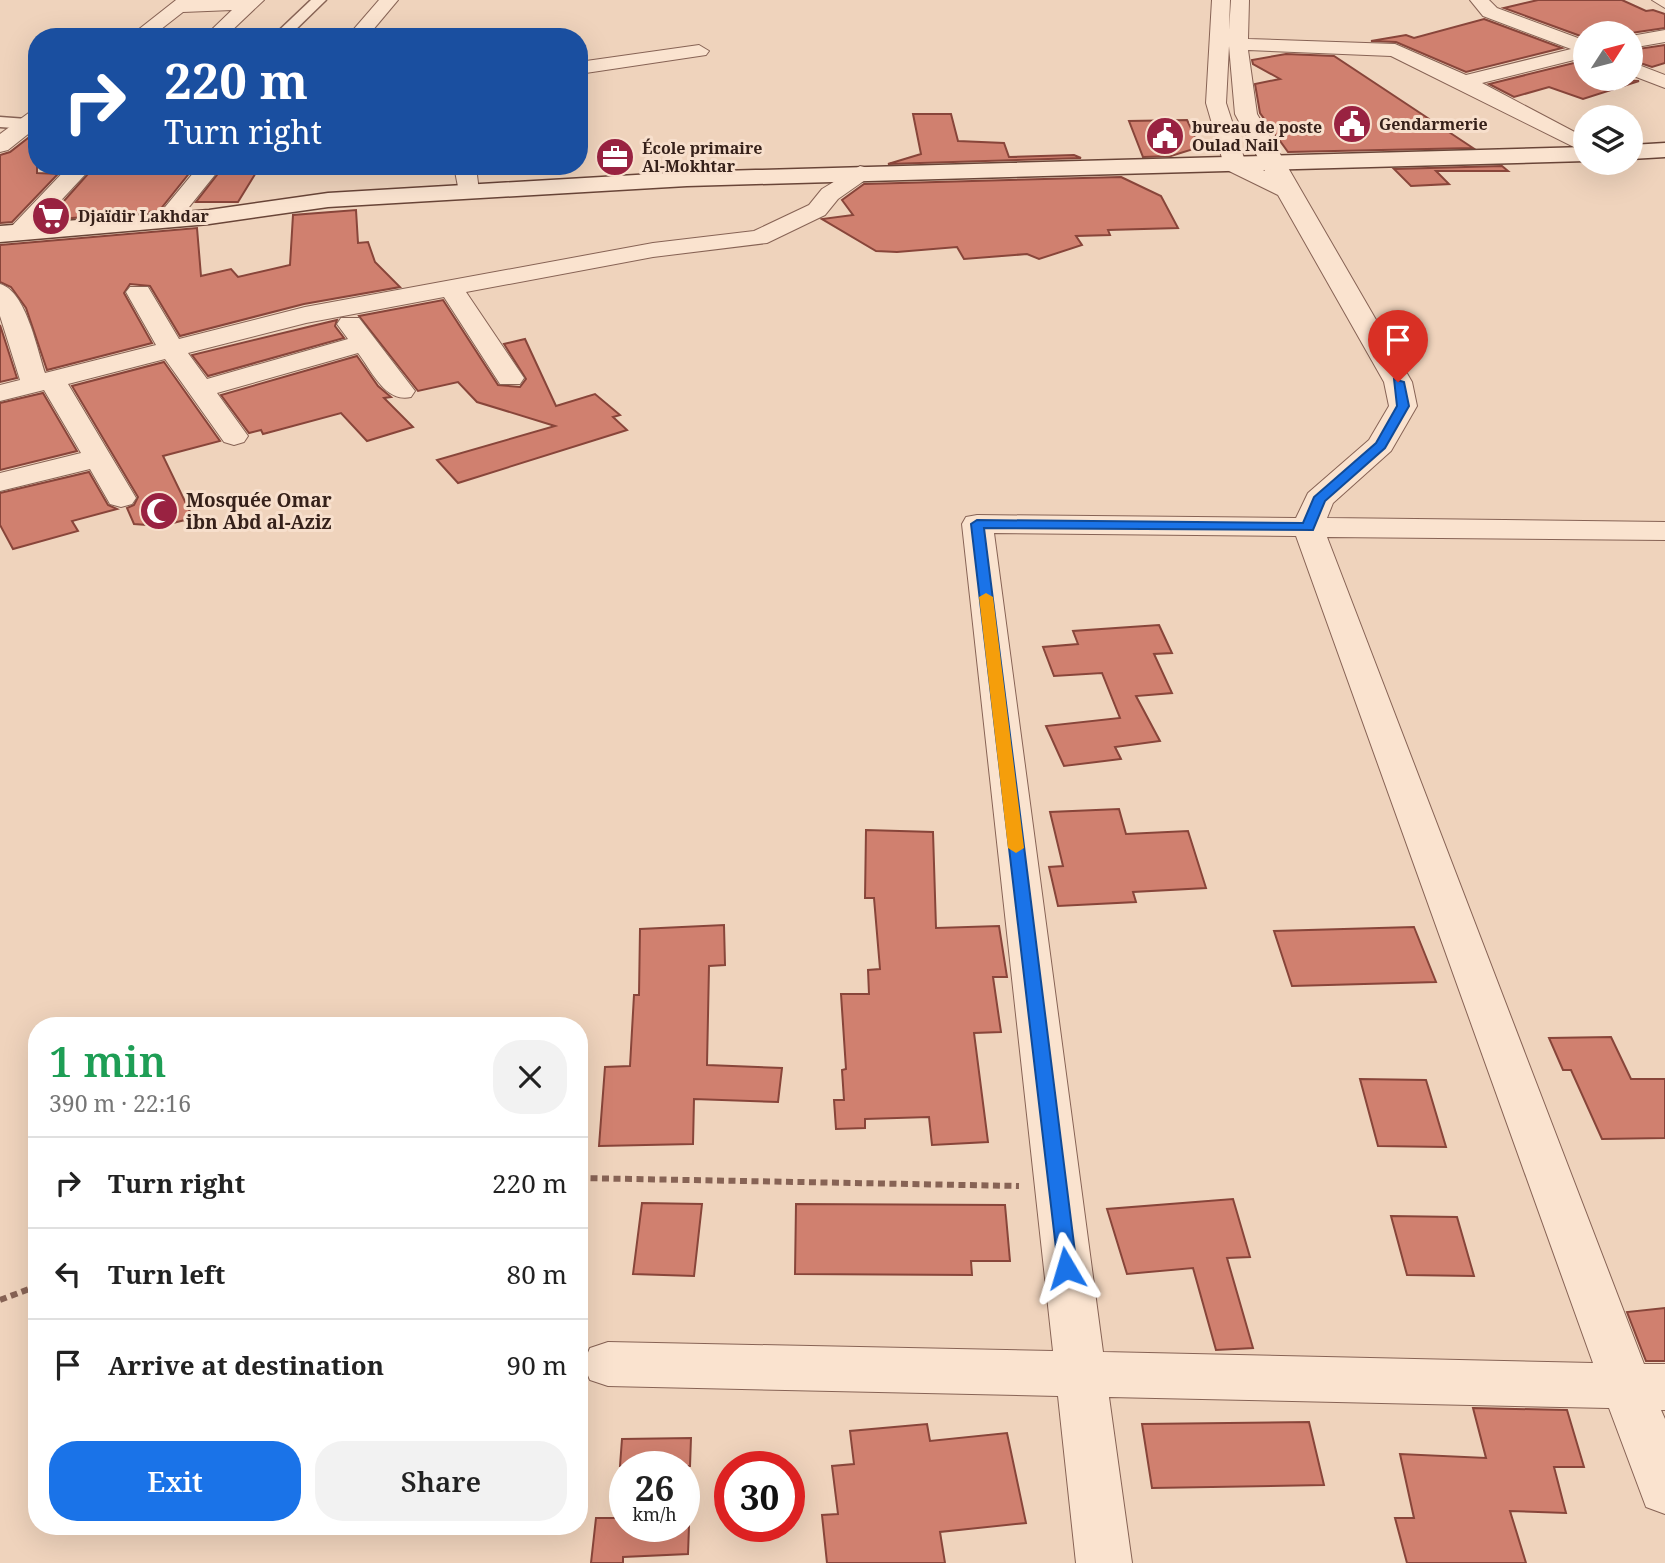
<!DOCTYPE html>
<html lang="en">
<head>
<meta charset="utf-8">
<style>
	body { margin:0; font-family:"Noto Serif",serif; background:#f2f2f2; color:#222; height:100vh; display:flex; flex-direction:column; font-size:26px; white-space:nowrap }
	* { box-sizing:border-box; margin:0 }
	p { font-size:23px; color:#767676 }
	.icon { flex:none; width:38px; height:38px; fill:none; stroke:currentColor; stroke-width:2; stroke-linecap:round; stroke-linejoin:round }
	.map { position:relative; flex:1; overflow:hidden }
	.side { position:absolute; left:28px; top:1017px; width:560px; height:518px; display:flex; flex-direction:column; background:#fff; border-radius:28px; box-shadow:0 7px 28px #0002 }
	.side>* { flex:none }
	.guide { position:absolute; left:28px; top:28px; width:560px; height:147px; border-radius:28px; box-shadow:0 7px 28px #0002; background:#1a4fa0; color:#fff; overflow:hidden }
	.needle { width:46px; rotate:54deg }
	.buttons { position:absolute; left:1573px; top:21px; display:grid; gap:14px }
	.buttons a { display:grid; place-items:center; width:70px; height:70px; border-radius:50%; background:#fff; box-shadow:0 7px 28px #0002; font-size:35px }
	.speed { position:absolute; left:609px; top:1451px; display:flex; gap:14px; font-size:35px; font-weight:700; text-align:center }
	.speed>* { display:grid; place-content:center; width:91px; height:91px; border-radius:50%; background:#fff; box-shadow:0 7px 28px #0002; line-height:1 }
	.speed small { font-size:18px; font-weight:400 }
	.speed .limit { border:10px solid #d22; background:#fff; color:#111 }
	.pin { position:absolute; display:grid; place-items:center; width:60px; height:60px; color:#fff; margin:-72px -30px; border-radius:50% 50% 50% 0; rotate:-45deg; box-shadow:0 0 7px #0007 }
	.pin .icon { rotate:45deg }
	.me { position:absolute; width:77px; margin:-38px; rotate:353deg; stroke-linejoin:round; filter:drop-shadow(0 0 5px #0008) }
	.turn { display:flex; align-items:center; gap:24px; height:147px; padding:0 21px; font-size:32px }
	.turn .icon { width:91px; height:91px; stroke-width:2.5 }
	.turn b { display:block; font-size:49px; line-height:60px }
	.round { display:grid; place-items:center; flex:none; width:74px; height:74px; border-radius:28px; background:#f2f2f2 }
	.headline { display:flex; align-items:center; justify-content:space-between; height:119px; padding:0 21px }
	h1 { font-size:42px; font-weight:600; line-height:52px; color:#1e9e55 }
	.primary-button { display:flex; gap:14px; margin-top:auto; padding:14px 21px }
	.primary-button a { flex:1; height:80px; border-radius:28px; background:#1a73e8; color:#fff; font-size:28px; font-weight:600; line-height:80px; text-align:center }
	.primary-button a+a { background:#f2f2f2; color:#222 }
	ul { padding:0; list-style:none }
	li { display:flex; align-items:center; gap:21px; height:91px; padding:0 21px; border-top:2px solid #e0e0e0 }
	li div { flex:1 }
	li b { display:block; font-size:26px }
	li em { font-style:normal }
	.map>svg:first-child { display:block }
	.building { fill:#d0806f; stroke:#88453a; stroke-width:2 }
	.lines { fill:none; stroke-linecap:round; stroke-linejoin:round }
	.pedestrian-casing { stroke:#876355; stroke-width:3 }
	.minor-casing { stroke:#876355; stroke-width:2 }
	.secondary-casing { stroke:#694538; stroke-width:3 }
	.path { stroke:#876355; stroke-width:6; stroke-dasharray:7 4.5; stroke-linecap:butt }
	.pedestrian { fill:#fae3cf; fill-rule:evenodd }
	.minor { fill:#fae3cf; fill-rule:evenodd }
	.secondary { fill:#fae3cf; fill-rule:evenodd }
	.route { fill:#1a73e8; stroke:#114b97; stroke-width:2 }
	.slow { fill:#f59e0b }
	.labels { text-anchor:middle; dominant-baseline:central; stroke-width:6; stroke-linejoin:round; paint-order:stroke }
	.far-poi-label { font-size:16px; font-weight:bold; fill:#36211a; stroke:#f7dfcc; text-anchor:start }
	.poi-label { font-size:19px; font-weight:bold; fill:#36211a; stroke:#f7dfcc; text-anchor:start }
</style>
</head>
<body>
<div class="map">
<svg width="1665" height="1563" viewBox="0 0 1665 1563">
	<rect width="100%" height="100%" fill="#efd3bc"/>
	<g class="building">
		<path d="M1538,0H1622L1646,11L1653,10L1665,14V28L1631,33H1586V38L1504,8Z"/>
		<path d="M1484,19L1562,48L1466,72L1396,42L1371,41L1406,35L1414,38Z"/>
		<path d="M1665,45V63L1652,67L1631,60V50Z"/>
		<path d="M1286,54L1334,56L1473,148L1288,152L1260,113L1255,84L1280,79L1253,64L1252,60Z"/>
		<path d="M1586,60V79L1639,81L1583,99L1549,87L1514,97L1489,84Z"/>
		<path d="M913,114H951L958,141L1004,143L1009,157L1074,155L1081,158L888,164L921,154Z"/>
		<path d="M1187,120L1200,147L1171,156L1143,157L1129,121Z"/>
		<path d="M37,131V173L58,174L12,222L0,223V155L10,152Z"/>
		<path d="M95,166H195L159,211L47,220Z"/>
		<path d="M224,166H260L238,202H196Z"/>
		<path d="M1502,166L1508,171H1436L1449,184L1411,186L1394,169Z"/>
		<path d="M1121,177L1161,196L1178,228L1108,230L1110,235L1076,236L1082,245L1039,259L1027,254L964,259L957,247L897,252L876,251L822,219L853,215L842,200L864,184Z"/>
		<path d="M356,210L358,243L368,242L375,262L400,287L304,304L180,336L150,286L130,284L124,293L152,343L47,370L26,308L11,287L0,282V245L197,228L201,276L231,269L238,277L290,265L293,215Z"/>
		<path d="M443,300L498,385L520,387L526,379L504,344L525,339L556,406L595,394L620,415L613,417L627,430L458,483L437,460L555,426L477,402L458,382L418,391L359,316Z"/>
		<path d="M337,320L335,326L344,338L208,376L192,355Z"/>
		<path d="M0,325L17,378L0,382Z"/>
		<path d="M357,356L378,386L391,397L384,398L413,427L367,441L341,413L263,434L261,430L249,433L221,395Z"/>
		<path d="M164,362L220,441L163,456L193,518L161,526L134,524L127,508L134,505L138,497L72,386Z"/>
		<path d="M43,393L77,451L0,470V403Z"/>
		<path d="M89,472L108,505L117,509L72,521L78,531L13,549L0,525V493Z"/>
		<path d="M1159,625L1172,653L1154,654L1172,693L1136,696L1160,741L1115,747L1121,759L1064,766L1046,726L1120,718L1102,673L1054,676L1043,647L1078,644L1073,631Z"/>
		<path d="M1119,809L1126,834L1188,831L1206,888L1133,892L1136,902L1058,906L1049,867L1063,866L1050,812Z"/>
		<path d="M866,830L933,832L936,928L999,926L1007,977H993L1001,1032L974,1033L988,1142L932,1145L929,1117L865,1119V1128L836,1129L834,1100H844L842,1070L846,1069L841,994H869L868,970L880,969L874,898H865Z"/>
		<path d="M724,925L725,965L709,966L707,1065L782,1068L778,1102L694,1099L693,1144L599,1146L605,1067L630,1066L634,995H639L640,929Z"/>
		<path d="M1414,927L1436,982L1292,986L1274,931Z"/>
		<path d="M1611,1037L1631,1079H1665V1138L1602,1139L1571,1070H1563L1549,1038Z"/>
		<path d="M1360,1079L1426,1080L1446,1147L1378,1146Z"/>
		<path d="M1233,1199L1250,1257L1227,1258L1253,1348L1216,1350L1193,1268L1127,1274L1107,1209Z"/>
		<path d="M642,1203L702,1204L694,1276L633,1274Z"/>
		<path d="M796,1204L1005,1205L1010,1261H971L972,1275L795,1274Z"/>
		<path d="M1391,1216L1457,1217L1474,1276L1407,1275Z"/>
		<path d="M1665,1308V1361H1646L1627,1312Z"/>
		<path d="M1473,1408L1567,1410L1584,1467H1554L1566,1513L1510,1511L1526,1563H1407L1395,1518H1414L1400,1454L1486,1458Z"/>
		<path d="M1309,1422L1324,1485L1152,1488L1142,1424Z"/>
		<path d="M927,1424L930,1441L1007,1433L1026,1523L940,1532L945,1563H827L822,1515L838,1514L832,1466L854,1464L850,1431Z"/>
		<path d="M691,1438L690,1466H620L622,1439Z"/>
		<path d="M596,1518H625V1526H689L688,1554L623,1557V1563H591Z"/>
	</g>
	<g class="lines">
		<defs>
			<g id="pedestrian">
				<path d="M311,0H326L288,37H272Z"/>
				<path d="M215,31L262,33L269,37H209L210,32Z"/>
				<path d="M0,117L27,119L35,124L27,129L0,127Z"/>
			</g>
			<g id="minor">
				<path d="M176,0H264L225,37H204L232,10L183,12L151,37H129Z"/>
				<path d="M379,0H398L367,37H347Z"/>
				<path d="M1212,0H1230L1229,30L1231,0H1249L1248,39L1395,44L1466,75L1571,49L1483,16L1470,0H1489L1497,8L1586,41V57L1482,83L1586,138V153L1391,56L1248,50L1257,114L1412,382L1417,406L1391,451L1333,503L1327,518L1665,522V540L1327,537L1644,1364H1665V1410H1661L1665,1419V1514L1646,1507L1609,1408L1109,1397L1132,1563H1076L1058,1396L608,1386L590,1380L583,1364L590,1348L608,1342L1053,1351L962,524L966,517L977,515L1296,518L1308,493L1369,440L1389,406L1384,382L1278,195L1227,170L1224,165L1206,103ZM1229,46L1235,114L1265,171L1245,161L1226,103ZM994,533L1296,536L1593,1363L1103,1352Z"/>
				<path d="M1652,0H1665V8Z"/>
				<path d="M1665,30V42L1631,48V36Z"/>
				<path d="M699,45L709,51L706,55L579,74V62Z"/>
				<path d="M1631,62L1665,75V88L1631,75Z"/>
				<path d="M37,110V127L8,150L0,152V134L30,112Z"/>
				<path d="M69,166H93L26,238H10L6,233L10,228Z"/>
				<path d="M199,166H222L185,212L188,219L184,224H168L161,212Z"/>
				<path d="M454,166H476L479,192L476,197H460Z"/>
				<path d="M860,166L868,168L871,173L868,178L838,199L825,215L767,243L653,257L466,292L524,378L520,384H500L444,297L306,323L188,353L207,379L348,339L337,324L341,318H359L415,391L411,397C385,403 372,371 358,353L217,393L248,436L244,442L234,445L224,442L165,359L68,384L136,498L132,504L121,507L110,504L90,469L0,491V473L81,453L44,390L0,401V385L20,380L0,316V284C26,291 37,349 45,373L156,345L126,292L130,287H148L179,339L305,307L653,243L754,231L809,205L822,189Z"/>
			</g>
			<g id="secondary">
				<path d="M1665,143V157L1631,159V145Z"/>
				<path d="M1586,147V161L687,186L328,207L209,224L0,242V226L209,210L328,193L687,172Z"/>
			</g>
		</defs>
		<use href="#pedestrian" class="pedestrian-casing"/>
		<use href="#minor" class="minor-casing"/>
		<use href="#secondary" class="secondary-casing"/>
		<g class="path">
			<path d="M579,1178L1019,1186"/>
			<path d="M0,1300L37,1286"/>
		</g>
		<use href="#pedestrian" class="pedestrian"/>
		<use href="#minor" class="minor"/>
		<use href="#secondary" class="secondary"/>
	</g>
	<path class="route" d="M1394,379L1404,382L1409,406L1385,448L1325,501L1313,530L984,528L1077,1268L1074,1274L1066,1276L1059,1274L971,524L977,520L1303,523L1314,497L1376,443L1397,406Z"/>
	<path class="slow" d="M986,593L993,597L1024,848L1016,853L1008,848L979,597Z"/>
	<defs>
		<symbol id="civic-disc" viewBox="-11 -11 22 22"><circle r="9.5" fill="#992241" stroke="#f7dfcc"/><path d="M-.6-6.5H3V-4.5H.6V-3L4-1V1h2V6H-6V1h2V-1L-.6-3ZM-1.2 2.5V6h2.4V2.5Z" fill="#fff"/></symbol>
		<symbol id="office-disc" viewBox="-11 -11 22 22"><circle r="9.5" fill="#992241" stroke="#f7dfcc"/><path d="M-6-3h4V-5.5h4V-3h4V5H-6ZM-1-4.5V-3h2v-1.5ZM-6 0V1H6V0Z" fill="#fff"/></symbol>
		<symbol id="supermarket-disc" viewBox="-11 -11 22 22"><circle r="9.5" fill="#992241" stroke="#f7dfcc"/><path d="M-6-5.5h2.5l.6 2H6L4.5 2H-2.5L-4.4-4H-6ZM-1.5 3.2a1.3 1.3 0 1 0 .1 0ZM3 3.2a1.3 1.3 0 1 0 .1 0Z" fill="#fff"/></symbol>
		<symbol id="mosque-disc" viewBox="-11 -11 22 22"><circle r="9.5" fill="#992241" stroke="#f7dfcc"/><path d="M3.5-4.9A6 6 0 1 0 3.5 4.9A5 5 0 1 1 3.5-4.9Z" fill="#fff"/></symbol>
	</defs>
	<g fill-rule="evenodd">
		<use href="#civic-disc" x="1330" y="102" width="44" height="44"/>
		<use href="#civic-disc" x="1143" y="114" width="44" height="44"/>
		<use href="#office-disc" x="593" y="135" width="44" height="44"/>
		<use href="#supermarket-disc" x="29" y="194" width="44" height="44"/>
		<use href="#mosque-disc" x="137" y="489" width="44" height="44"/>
	</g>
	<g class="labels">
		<g class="far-poi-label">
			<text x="1379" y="124">Gendarmerie</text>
			<text x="1192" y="127">bureau de poste<tspan x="1192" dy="18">Oulad Nail</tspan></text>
			<text x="642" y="148">École primaire<tspan x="642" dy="18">Al-Mokhtar</tspan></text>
			<text x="78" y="216">Djaïdir Lakhdar</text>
		</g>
		<g class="poi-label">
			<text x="186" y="500">Mosquée Omar<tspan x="186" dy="22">ibn Abd al-Aziz</tspan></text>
		</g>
	</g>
</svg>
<div class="buttons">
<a><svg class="needle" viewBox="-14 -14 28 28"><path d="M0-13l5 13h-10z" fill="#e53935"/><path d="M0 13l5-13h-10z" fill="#767676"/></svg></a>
<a><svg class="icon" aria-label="layers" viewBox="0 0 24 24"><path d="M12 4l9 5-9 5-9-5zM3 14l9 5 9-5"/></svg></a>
</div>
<div class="speed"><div>26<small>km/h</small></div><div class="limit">30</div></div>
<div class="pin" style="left:1398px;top:382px;background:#d93025"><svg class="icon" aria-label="arrive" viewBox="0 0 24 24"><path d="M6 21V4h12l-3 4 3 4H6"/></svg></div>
<svg class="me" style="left:1066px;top:1268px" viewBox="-20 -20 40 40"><path d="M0-17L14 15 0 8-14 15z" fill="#1a73e8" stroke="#fff" stroke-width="4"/></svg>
<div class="guide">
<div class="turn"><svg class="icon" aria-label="right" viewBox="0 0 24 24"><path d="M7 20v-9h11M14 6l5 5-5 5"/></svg><div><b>220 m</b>Turn right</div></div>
</div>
<section class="side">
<div class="headline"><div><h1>1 min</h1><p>390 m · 22:16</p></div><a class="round"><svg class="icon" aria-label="close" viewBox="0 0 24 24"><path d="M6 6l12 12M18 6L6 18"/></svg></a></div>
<ul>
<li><svg class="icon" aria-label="right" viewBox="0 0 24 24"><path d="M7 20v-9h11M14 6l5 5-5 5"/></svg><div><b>Turn right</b></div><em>220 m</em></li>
<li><svg class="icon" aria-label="left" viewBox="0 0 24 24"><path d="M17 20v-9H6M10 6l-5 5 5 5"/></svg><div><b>Turn left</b></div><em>80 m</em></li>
<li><svg class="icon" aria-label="arrive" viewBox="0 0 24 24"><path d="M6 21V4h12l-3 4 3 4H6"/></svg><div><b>Arrive at destination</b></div><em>90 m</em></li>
</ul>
<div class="primary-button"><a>Exit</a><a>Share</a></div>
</section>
</div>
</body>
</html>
